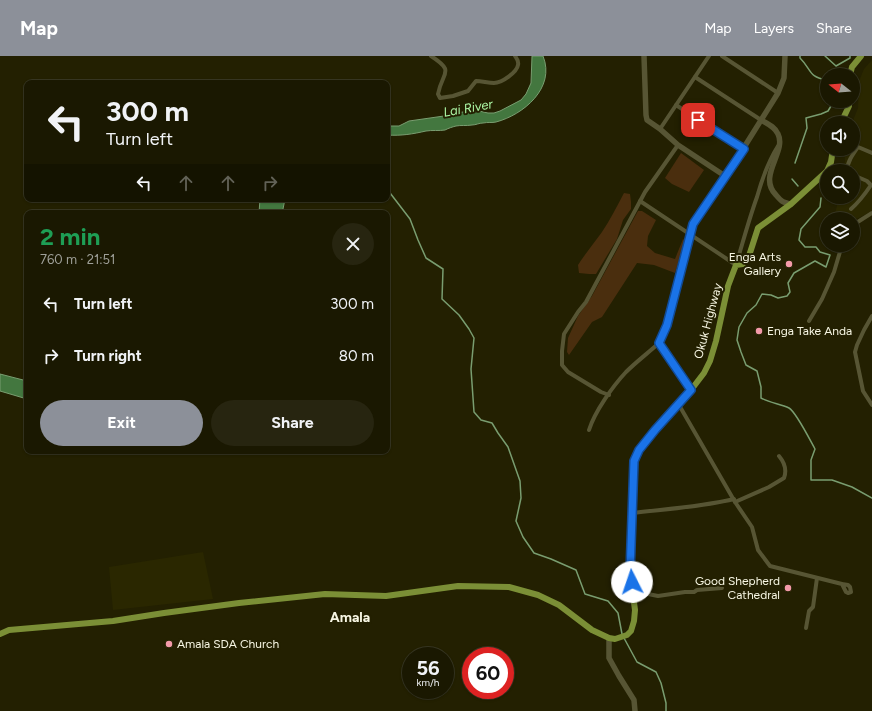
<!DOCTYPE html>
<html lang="en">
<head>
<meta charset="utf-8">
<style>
	body { margin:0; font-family:Figtree,sans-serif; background:#272510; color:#f1f3f6; height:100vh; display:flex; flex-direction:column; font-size:15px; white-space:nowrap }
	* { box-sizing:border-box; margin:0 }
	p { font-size:13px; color:#9fa099 }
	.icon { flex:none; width:22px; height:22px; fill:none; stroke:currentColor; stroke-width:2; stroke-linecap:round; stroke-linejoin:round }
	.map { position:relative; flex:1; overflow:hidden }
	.drawer { position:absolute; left:24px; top:154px; width:366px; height:244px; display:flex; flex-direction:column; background:#1a1801; border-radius:8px; box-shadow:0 1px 3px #0004,0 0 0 1px #383723 }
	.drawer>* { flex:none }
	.guide { position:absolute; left:24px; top:24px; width:366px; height:122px; border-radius:8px; box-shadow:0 1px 3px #0004,0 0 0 1px #383723; background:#1a1801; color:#f1f3f6; overflow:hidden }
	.needle { width:26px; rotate:287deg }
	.fabs { position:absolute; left:820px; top:12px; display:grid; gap:8px }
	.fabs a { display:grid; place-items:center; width:40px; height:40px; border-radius:50%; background:#1a1801; box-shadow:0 1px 3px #0004,0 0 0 1px #383723; font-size:20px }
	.speed { position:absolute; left:402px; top:591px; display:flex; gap:8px; font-size:20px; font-weight:700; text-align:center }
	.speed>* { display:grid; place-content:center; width:52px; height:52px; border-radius:50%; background:#1a1801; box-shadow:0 1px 3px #0004,0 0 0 1px #383723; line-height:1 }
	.speed small { font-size:10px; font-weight:400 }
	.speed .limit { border:6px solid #d22; background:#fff; color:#111 }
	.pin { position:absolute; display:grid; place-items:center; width:34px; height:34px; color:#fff; margin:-17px; border-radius:8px; box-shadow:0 2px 6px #0006 }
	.me { position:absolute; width:44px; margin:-22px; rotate:356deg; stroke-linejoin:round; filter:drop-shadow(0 0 3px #0008) }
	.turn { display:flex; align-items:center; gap:14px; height:84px; padding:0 16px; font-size:18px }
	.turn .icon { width:52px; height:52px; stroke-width:2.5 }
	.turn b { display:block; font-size:28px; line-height:34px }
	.lanes { display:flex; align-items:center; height:38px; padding:0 16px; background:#0003; justify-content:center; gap:20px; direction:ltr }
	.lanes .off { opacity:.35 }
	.round { display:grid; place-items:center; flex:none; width:42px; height:42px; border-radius:21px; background:#272510 }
	.overview { display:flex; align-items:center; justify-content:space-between; height:68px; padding:0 16px }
	h1 { font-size:24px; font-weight:700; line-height:30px; color:#1e9e55 }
	.primary-button { display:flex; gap:8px; margin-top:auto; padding:8px 16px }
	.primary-button a { flex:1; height:46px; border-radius:24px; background:#8c9099; color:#fff; font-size:16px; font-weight:700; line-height:46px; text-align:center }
	.primary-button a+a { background:#272510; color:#f1f3f6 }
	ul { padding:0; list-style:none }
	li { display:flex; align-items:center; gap:12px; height:52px; padding:0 16px }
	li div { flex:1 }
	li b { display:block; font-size:15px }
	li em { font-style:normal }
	header { display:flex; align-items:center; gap:24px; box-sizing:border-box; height:56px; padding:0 20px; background:#8c9099; color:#fff }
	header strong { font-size:19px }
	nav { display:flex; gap:22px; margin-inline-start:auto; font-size:14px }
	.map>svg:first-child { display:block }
	.built { fill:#2a2700 }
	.green { fill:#4a2e0e }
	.water { fill:#43773f; stroke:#799d70 }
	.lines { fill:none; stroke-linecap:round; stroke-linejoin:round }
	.stream { stroke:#799d70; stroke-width:1.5 }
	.street { stroke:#575534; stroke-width:4 }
	.secondary { stroke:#575534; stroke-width:5.5 }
	.primary { stroke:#7b8f36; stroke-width:6 }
	.route-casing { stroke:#114b97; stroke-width:10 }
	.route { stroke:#1a73e8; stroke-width:7 }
	.poi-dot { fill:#f39aa9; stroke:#232001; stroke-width:1.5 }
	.labels { text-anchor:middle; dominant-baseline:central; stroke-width:4; stroke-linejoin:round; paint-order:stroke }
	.poi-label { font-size:12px; fill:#f7f6e3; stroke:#232001; text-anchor:end }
	.street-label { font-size:12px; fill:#f7f6e3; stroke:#232001 }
	.water-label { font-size:13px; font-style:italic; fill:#acf7a5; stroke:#232001 }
	.quarter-label { font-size:14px; font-weight:bold; fill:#f7f6e3; stroke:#232001 }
</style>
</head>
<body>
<header>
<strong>Map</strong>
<nav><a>Map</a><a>Layers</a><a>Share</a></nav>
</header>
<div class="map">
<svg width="872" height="655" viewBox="0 0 872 655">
	<rect width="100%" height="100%" fill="#232001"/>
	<g class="built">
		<path d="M872,4V155L853,165V163H835L834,161L837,150L836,141H853V115H842L845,105L844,93H853L852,67L858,52L859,25L864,13Z"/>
		<path d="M203,496L213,543L113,554L109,511Z"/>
	</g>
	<g class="green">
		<path d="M681,97L704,114L689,136L672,128L665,122Z"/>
		<path d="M624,137L630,138L631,146V153L623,164L617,183L596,218H589L579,217L578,209C585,198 594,187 602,176C610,164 617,150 624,137Z"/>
		<path d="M638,155H642L656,164L648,180L647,190L655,197L675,203L683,183L685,185L675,217L654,209L637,207L602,261L592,266L569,299L567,296L568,282L578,260L592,240Z"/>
	</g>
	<g class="water">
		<path d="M532,0H543C556,32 523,59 496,66C492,67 488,66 483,67C479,67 476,69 472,69C466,70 461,69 456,70C452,71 449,72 445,74C439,75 432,74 426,75C413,78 401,80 387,79V70H399L409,65L444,60L455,57L471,55H479L488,57H494L500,55L521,44L526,38L531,27Z"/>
		<path d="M260,143H285L283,153L281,157H259Z"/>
		<path d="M0,318L27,325V343L0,335Z"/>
	</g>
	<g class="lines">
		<g class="stream">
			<path d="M800,0V2C812,14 808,21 827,24"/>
			<path d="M825,0L836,10L850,2V0"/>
			<path d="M795,107L807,72L806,62L821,58L828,55L834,45"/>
			<path d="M792,123L798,130"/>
			<path d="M387,133L410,163L418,184L426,202L443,213L442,243L459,259L469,273L474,282L471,313L474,356L481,364L492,367L498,377L508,391L520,425L521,442L516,465L523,481L534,497L551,503L576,514L585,538L608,545L618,557L622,578"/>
			<path d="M821,142L820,151L801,173L799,184L805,191H816L820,196L830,199L826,211L815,205L794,217L788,227L790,236L787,240L778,242L771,239L762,238L756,249L747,257L739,271L737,284L741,296L746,309L757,315L761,331V342C770,347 781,348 789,352C796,356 810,384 815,393L811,404V424H832L852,431L872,442"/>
			<path d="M624,582L637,606L656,616L661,627L666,647V655"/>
		</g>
		<g class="street">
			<path d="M431,0C456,16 442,16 438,38L440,42L453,40L468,35L476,25C482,25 488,27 494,27C502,27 517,16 518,9C519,5 517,3 515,0"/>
			<path d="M722,0L778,37"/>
			<path d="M695,21L761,64"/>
			<path d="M676,49L743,93"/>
			<path d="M660,73L709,0"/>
			<path d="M847,115C847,106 853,98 858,91L872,97"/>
			<path d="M640,145L736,209C743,186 749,163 757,141C762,123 768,106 778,90"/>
			<path d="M851,153C859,146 865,138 871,129L867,125L853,119"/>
			<path d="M853,169L872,157"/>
			<path d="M872,260L864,274L857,289L855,296L863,335L872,349"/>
			<path d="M809,265L822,243L834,216L842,189"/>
			<path d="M659,287L691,334"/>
			<path d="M609,339L601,336L568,316L562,309V295L564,278L578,256L586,246L645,136L678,89"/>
			<path d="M679,349L735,446L752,471L758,494L770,510L842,528L846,536L848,537L851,536L850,531L848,529L842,528"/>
			<path d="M589,374C595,355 613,330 626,316C636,306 648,297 659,287L667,269L693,168L725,120"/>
			<path d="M735,446L769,431L784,422C787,414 784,406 779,400"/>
			<path d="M632,457C666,453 701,451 734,443"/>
			<path d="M633,535L658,540L685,536H694L697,534L722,532"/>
			<path d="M806,572L809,555L813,551L817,522"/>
		</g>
		<g class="secondary">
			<path d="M644,0L646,59L647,64L660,73L678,89L725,120L743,93L778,37L784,22L785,0"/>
			<path d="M761,64C768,68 775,71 778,78C787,96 757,120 776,139C782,146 782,146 791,148"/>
			<path d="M609,582V602L619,620L634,644L635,655"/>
		</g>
		<g class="primary">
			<path d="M850,19L852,11L861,0"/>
			<path d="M841,67L849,50V45"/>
			<path d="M827,115L831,106L833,93"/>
			<path d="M0,578L9,574L113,565L164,557L239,547L325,538L386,540L458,530L509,531L538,539L559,549L592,574L609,582L615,583L627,579L631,575L634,565L635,554L630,517L634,405L639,394L655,374L691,334L704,317L710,305L716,285L728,230L736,209L743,208L748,203L758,172L791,148L827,115"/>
		</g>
	</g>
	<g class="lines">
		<defs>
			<path id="route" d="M632,526L630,517L634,405L639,394L655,374L691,334L659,287L667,269L693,168L744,93L698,64"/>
		</defs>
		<use href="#route" class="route-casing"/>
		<use href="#route" class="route"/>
	</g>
	<g class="poi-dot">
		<circle cx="789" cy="208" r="4"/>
		<circle cx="759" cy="275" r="4"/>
		<circle cx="788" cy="532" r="4"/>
		<circle cx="169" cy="588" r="4"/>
	</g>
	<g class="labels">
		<g class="poi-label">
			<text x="781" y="201">Enga Arts<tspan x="781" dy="14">Gallery</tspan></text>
			<text x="767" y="275" text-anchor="start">Enga Take Anda</text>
			<text x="780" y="525">Good Shepherd<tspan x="780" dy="14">Cathedral</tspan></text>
			<text x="177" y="588" text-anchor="start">Amala SDA Church</text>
		</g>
		<g class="street-label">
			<text transform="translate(708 265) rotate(-75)">Okuk Highway</text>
		</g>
		<g class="water-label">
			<text transform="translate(468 52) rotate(-10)">Lai River</text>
		</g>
		<g class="quarter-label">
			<text x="350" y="561">Amala</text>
		</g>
	</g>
</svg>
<div class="fabs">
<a><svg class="needle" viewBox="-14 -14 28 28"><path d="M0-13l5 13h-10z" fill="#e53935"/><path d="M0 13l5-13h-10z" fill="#9fa099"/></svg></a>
<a><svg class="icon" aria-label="sound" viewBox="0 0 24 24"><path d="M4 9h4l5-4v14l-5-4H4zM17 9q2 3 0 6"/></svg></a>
<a><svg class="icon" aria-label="search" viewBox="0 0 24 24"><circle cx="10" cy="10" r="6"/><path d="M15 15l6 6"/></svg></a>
<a><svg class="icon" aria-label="layers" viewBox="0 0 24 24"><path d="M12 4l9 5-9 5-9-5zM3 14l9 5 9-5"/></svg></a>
</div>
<div class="speed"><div>56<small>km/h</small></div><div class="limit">60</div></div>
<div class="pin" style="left:698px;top:64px;background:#d93025"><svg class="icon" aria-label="arrive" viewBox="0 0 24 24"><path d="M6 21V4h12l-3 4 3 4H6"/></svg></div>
<svg class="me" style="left:632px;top:526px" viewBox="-20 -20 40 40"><circle r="19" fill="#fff"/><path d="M0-13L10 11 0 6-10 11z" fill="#1a73e8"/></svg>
<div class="guide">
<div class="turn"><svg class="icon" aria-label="left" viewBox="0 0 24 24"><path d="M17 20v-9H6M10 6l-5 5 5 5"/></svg><div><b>300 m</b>Turn left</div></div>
<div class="lanes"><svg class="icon" aria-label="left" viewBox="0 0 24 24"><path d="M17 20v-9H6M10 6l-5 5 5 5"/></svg><svg class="icon off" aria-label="ahead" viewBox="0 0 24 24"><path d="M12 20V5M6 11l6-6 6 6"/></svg><svg class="icon off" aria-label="ahead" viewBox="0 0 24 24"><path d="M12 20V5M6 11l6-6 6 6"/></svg><svg class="icon off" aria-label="right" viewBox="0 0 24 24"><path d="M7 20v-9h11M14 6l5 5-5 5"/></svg></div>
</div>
<section class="drawer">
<div class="overview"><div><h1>2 min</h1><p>760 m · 21:51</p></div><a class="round"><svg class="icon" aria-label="close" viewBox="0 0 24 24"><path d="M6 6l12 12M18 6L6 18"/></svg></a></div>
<ul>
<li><svg class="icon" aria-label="left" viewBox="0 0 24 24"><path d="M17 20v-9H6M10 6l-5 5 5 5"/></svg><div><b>Turn left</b></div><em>300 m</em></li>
<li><svg class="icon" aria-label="right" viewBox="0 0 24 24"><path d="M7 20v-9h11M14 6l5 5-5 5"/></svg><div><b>Turn right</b></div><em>80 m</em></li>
</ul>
<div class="primary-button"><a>Exit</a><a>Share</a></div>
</section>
</div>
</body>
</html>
